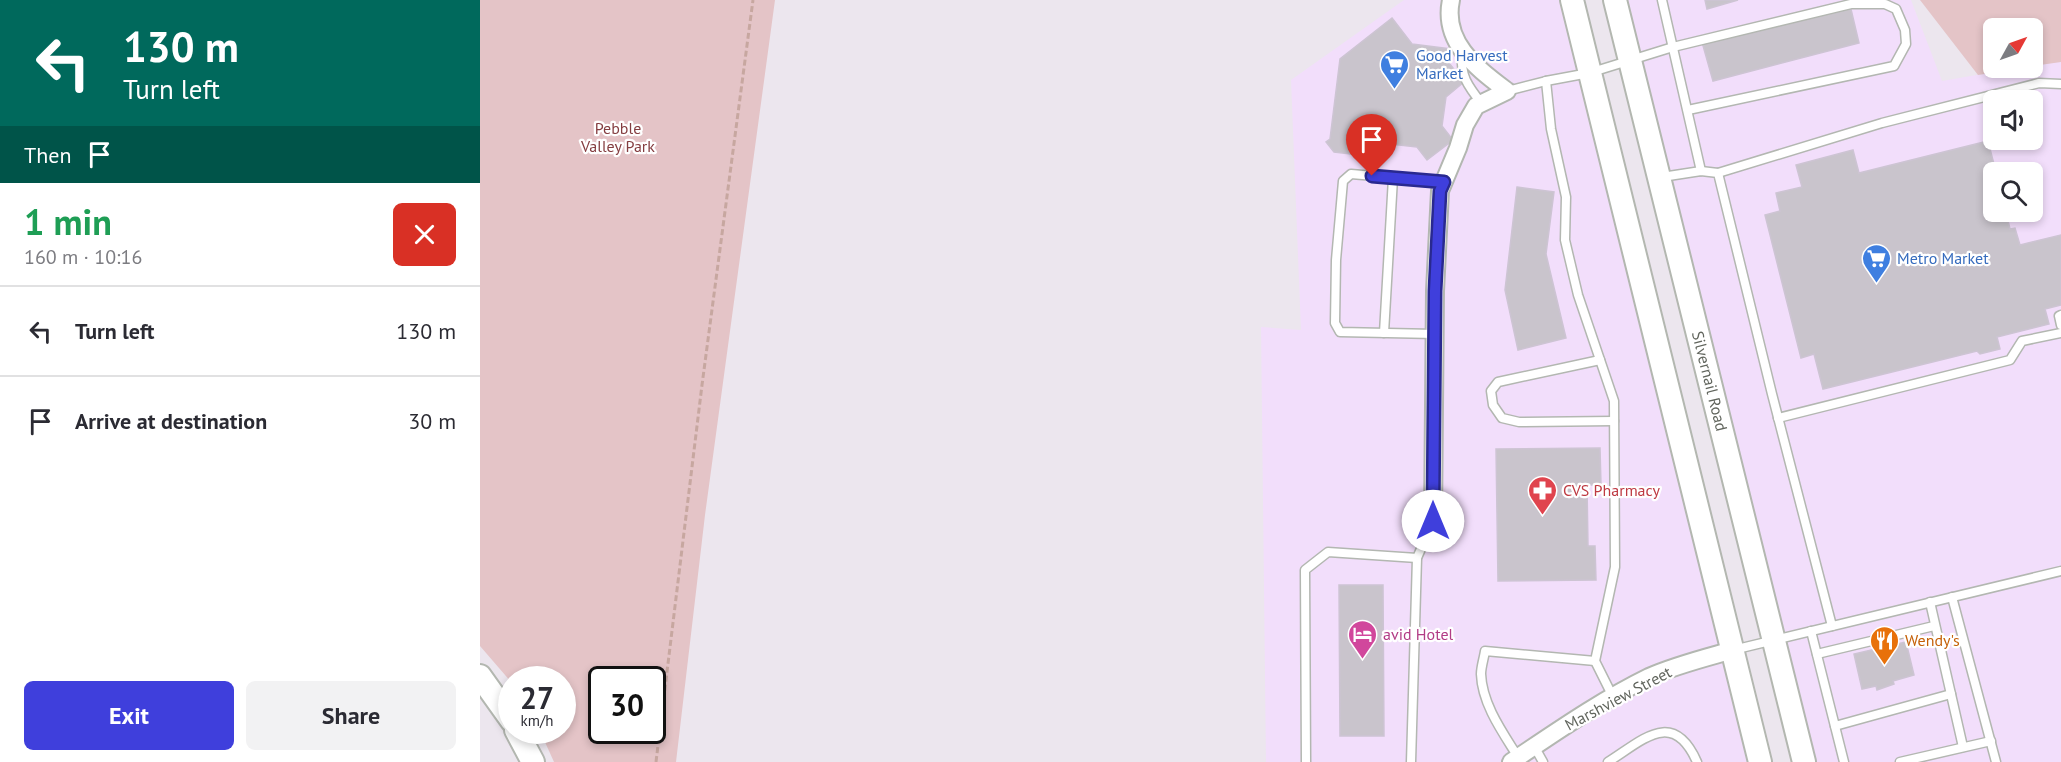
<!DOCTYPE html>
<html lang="en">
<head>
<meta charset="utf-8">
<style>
	body { margin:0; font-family:"PT Sans",sans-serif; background:#f2f2f3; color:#2b2b33; height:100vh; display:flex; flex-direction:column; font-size:22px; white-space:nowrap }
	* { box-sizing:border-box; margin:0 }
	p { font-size:20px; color:#7c7c81 }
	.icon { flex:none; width:33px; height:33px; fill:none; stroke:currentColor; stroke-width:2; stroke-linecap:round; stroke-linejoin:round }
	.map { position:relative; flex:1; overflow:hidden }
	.side { display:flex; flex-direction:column; background:#fff; width:480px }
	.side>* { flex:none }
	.top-card { background:#00695c; color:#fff; overflow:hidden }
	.needle { width:39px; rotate:50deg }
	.fabs { position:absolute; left:1503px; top:18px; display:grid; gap:12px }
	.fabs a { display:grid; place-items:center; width:60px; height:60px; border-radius:9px; background:#fff; box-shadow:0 3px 9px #0003; font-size:30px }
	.speed { position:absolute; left:18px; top:666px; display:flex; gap:12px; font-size:30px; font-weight:700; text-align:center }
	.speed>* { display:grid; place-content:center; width:78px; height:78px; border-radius:50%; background:#fff; box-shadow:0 3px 9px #0003; line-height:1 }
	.speed small { font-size:15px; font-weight:400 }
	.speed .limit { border:3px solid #111; border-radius:9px; background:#fff; color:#111 }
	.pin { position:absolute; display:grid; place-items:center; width:51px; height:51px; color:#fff; margin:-62px -26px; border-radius:50% 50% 50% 0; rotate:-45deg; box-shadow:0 0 6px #0007 }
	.pin .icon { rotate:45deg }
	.me { position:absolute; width:66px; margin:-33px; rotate:0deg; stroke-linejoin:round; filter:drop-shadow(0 0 4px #0008) }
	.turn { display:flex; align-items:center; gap:21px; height:126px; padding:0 24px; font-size:27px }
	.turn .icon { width:78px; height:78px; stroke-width:2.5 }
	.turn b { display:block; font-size:42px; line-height:51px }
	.then { display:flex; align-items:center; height:57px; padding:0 24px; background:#0003; gap:12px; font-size:22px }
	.round { display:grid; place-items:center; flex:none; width:63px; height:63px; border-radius:9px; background:#f2f2f3 }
	.overview { display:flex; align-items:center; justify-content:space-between; height:102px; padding:0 24px }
	h1 { font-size:36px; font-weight:600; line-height:45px; color:#1e9e55 }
	.action { display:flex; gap:12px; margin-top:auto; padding:12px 24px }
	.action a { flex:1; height:69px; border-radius:9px; background:#3f3fdc; color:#fff; font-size:24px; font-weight:600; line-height:69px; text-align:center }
	.action a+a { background:#f2f2f3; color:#2b2b33 }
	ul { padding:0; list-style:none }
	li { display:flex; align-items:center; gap:18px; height:90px; padding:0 24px; border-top:2px solid #e1e1e2 }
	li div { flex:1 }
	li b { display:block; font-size:22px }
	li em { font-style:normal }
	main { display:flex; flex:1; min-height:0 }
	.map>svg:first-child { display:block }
	.commercial { fill:#f2defb; fill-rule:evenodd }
	.green { fill:#e4c4c7; fill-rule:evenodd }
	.building { fill:#c9c4cc; stroke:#cdc4d3; stroke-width:1.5 }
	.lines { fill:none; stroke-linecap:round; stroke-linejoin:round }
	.lane-casing { stroke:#b3b7b1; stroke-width:11 }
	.street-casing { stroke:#b3b7b1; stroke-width:20 }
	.secondary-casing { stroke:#b3b7b0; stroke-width:26 }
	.path { stroke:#c7a7a0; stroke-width:3; stroke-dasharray:6 3; stroke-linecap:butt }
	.lane { stroke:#fff; stroke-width:8 }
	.street { stroke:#fff; stroke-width:16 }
	.secondary { stroke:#fff; stroke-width:22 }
	.route-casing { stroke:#29298f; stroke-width:15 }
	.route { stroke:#3f3fdc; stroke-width:10 }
	.labels { text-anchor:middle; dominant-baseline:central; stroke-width:4.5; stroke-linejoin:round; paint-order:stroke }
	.shop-label { font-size:16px; fill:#366cbe; stroke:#fff; text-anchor:start }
	.park-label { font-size:16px; fill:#843d40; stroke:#fff }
	.street-label { font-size:16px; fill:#61655d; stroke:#fff }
	.health-label { font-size:16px; fill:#be3a42; stroke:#fff; text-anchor:start }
	.hotel-label { font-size:16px; fill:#b23c85; stroke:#fff; text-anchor:start }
	.food-label { font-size:16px; fill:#c56008; stroke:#fff; text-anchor:start }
</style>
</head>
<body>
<main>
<section class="side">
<div class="top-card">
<div class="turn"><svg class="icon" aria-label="left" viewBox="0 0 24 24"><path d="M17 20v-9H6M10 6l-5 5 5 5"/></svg><div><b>130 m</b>Turn left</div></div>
<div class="then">Then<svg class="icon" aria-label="arrive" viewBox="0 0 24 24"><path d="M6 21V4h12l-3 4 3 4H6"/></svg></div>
</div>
<div class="overview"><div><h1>1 min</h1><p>160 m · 10:16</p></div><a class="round" style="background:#d93025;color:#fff"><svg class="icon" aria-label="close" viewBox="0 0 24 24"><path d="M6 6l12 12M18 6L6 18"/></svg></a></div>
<ul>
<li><svg class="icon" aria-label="left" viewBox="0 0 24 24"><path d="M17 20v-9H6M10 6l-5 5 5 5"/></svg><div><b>Turn left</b></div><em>130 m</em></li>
<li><svg class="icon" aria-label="arrive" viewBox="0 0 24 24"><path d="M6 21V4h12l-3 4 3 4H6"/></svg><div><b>Arrive at destination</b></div><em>30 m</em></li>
</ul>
<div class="action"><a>Exit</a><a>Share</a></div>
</section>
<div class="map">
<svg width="1581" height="762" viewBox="0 0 1581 762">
	<rect width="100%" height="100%" fill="#ece6ee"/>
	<g class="commercial">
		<path d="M924,0H1080L1267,762H786L781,327L821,330L811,80Z"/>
		<path d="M1148,0H1431L1462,81L1537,68H1552L1553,65L1581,60V762H1333ZM1514,100H1552V140H1514ZM1514,172H1552V212H1514Z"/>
	</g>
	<g class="green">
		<path d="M0,0H295L225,515L196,762H74L60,731L82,730V680H32L31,682L0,646ZM122,680H172V730H122Z"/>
		<path d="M1440,0H1581V62L1553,66L1552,28H1514V68H1544L1498,75Z"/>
	</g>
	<g class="building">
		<path d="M1225,0H1258L1227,9Z"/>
		<path d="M1370,5L1379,43L1233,81L1222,42Z"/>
		<path d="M912,18L932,44L971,49L969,63L984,82L966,97L962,126L973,140L947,160L937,147L902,143L904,126L891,125L887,156L854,152L846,142L850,139L860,59Z"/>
		<path d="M1508,141L1516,172H1514V212H1526L1530,229L1535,228L1540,245L1581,235V305L1565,309L1569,324L1517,337L1520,349L1500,354L1497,351L1343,389L1334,354L1321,358L1285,215L1300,211L1296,193L1322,187L1316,165L1373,150L1379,173Z"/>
		<path d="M1037,187L1074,192L1066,254L1086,338L1038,350L1025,290Z"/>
		<path d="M1120,448L1121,485H1107L1108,546H1115L1116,580L1018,581L1016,449Z"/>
		<path d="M859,585H903L904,736H860Z"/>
		<path d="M1426,642L1434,675L1413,681L1414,684L1397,690L1396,686L1382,689L1374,654Z"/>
	</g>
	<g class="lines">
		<defs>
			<g id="lane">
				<path d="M1182,0L1221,171"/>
				<path d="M982,53C980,76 988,86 1002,104"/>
				<path d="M1066,81L1071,129L1086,197L1085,240L1098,295L1134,401L1135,567L1115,661L1133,697"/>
				<path d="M1027,91L1066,81L1109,73L1193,47L1371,4H1405L1416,9L1425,30L1426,44L1414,66L1208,110"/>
				<path d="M1238,173L1402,123L1559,83L1581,84"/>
				<path d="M1182,177L1221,171L1238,173L1292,394L1352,626"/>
				<path d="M1581,315L1579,316L1581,325"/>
				<path d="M904,333L913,178"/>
				<path d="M955,334L860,332L855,323L856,260L863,181L871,174L964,182"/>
				<path d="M1120,360L1018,382L1011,391L1013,405L1022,418L1039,422L1134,421"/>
				<path d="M1298,418L1530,360L1542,341L1581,333"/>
				<path d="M1472,597L1516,762"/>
				<path d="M1450,602L1483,747"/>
				<path d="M1331,631L1364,762"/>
				<path d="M1253,650L1581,571"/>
				<path d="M1337,654L1454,626"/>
				<path d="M1355,726L1471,694"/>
				<path d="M1054,746L1063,762"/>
				<path d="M1038,757C1023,733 1002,704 1001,674C1001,667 1004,658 1005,651L1115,661"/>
				<path d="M826,762L825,570L848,552L937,558"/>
				<path d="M931,762L937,558L953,521"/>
				<path d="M1128,762C1163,740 1193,708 1217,762"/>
				<path d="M1420,762L1511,741"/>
			</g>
			<g id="street">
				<path d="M953,521L955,291L960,191L978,148L985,125L996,106L1027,91C997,68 962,43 971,0"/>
				<path d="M1031,762C1076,732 1120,701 1169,677C1196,665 1225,658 1253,650"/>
			</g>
			<g id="secondary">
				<path d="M1092,0L1280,762"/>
				<path d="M1135,0L1324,762"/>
				<path d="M0,676L32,721"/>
				<path d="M36,730L53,762"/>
			</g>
		</defs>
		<use href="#lane" class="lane-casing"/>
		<use href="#street" class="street-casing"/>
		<use href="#secondary" class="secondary-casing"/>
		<path class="path" d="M176,762L222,385L273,0"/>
		<use href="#lane" class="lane"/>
		<use href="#street" class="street"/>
		<use href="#secondary" class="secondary"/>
	</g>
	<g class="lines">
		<defs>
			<path id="route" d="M892,176L964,182L960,191L955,291L953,521"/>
		</defs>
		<use href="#route" class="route-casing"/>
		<use href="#route" class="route"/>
	</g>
	<defs>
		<symbol id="supermarket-pin" viewBox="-11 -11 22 30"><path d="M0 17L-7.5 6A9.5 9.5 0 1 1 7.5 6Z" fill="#3f7fe0" stroke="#fff"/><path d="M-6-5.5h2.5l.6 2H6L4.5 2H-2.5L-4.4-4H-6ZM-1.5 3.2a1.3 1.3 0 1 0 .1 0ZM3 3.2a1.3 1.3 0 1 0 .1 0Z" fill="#fff"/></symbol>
		<symbol id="pharmacy-pin" viewBox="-11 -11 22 30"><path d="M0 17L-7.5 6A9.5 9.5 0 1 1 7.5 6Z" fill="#e0444e" stroke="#fff"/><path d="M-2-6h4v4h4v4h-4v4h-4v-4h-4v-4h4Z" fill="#fff"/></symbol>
		<symbol id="hotel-pin" viewBox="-11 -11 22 30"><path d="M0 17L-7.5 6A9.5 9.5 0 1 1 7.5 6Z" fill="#d1479c" stroke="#fff"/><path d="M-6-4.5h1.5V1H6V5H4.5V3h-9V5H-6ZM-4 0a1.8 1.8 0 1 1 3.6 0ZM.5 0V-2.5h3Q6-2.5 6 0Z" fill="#fff"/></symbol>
		<symbol id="restaurant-pin" viewBox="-11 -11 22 30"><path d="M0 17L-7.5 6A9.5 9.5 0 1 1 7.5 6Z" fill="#e8710a" stroke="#fff"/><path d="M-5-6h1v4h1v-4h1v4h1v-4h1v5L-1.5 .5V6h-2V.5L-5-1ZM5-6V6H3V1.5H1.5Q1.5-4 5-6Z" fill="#fff"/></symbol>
	</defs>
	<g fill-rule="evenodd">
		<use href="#supermarket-pin" x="898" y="48" width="33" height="45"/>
		<use href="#supermarket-pin" x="1380" y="242" width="33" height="45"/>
		<use href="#pharmacy-pin" x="1046" y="474" width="33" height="45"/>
		<use href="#hotel-pin" x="866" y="618" width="33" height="45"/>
		<use href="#restaurant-pin" x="1388" y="624" width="33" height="45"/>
	</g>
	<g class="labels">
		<g class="shop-label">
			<text x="936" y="55">Good Harvest<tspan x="936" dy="18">Market</tspan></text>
			<text x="1417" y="258">Metro Market</text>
		</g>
		<g class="park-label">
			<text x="138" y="128">Pebble<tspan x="138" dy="18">Valley Park</tspan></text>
		</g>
		<g class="street-label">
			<text transform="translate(1230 381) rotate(76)">Silvernail Road</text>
			<text transform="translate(1138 698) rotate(-28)">Marshview Street</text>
		</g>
		<g class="health-label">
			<text x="1083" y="490">CVS Pharmacy</text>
		</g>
		<g class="hotel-label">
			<text x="903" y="634">avid Hotel</text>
		</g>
		<g class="food-label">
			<text x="1425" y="640">Wendy's</text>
		</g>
	</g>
</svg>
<div class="fabs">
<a><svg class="needle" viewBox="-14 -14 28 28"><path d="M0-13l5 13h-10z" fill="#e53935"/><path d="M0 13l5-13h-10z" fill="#7c7c81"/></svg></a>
<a><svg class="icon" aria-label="sound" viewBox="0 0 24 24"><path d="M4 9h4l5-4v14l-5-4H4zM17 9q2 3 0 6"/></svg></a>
<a><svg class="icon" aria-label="search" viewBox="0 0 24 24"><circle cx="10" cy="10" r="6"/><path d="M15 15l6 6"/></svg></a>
</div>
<div class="speed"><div>27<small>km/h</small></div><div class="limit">30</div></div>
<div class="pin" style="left:892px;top:176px;background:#d93025"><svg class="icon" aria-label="arrive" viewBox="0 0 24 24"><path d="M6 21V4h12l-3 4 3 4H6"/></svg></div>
<svg class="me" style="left:953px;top:521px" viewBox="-20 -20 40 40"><circle r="19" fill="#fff"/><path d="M0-13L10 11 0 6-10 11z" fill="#3f3fdc"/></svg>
</div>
</main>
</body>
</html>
